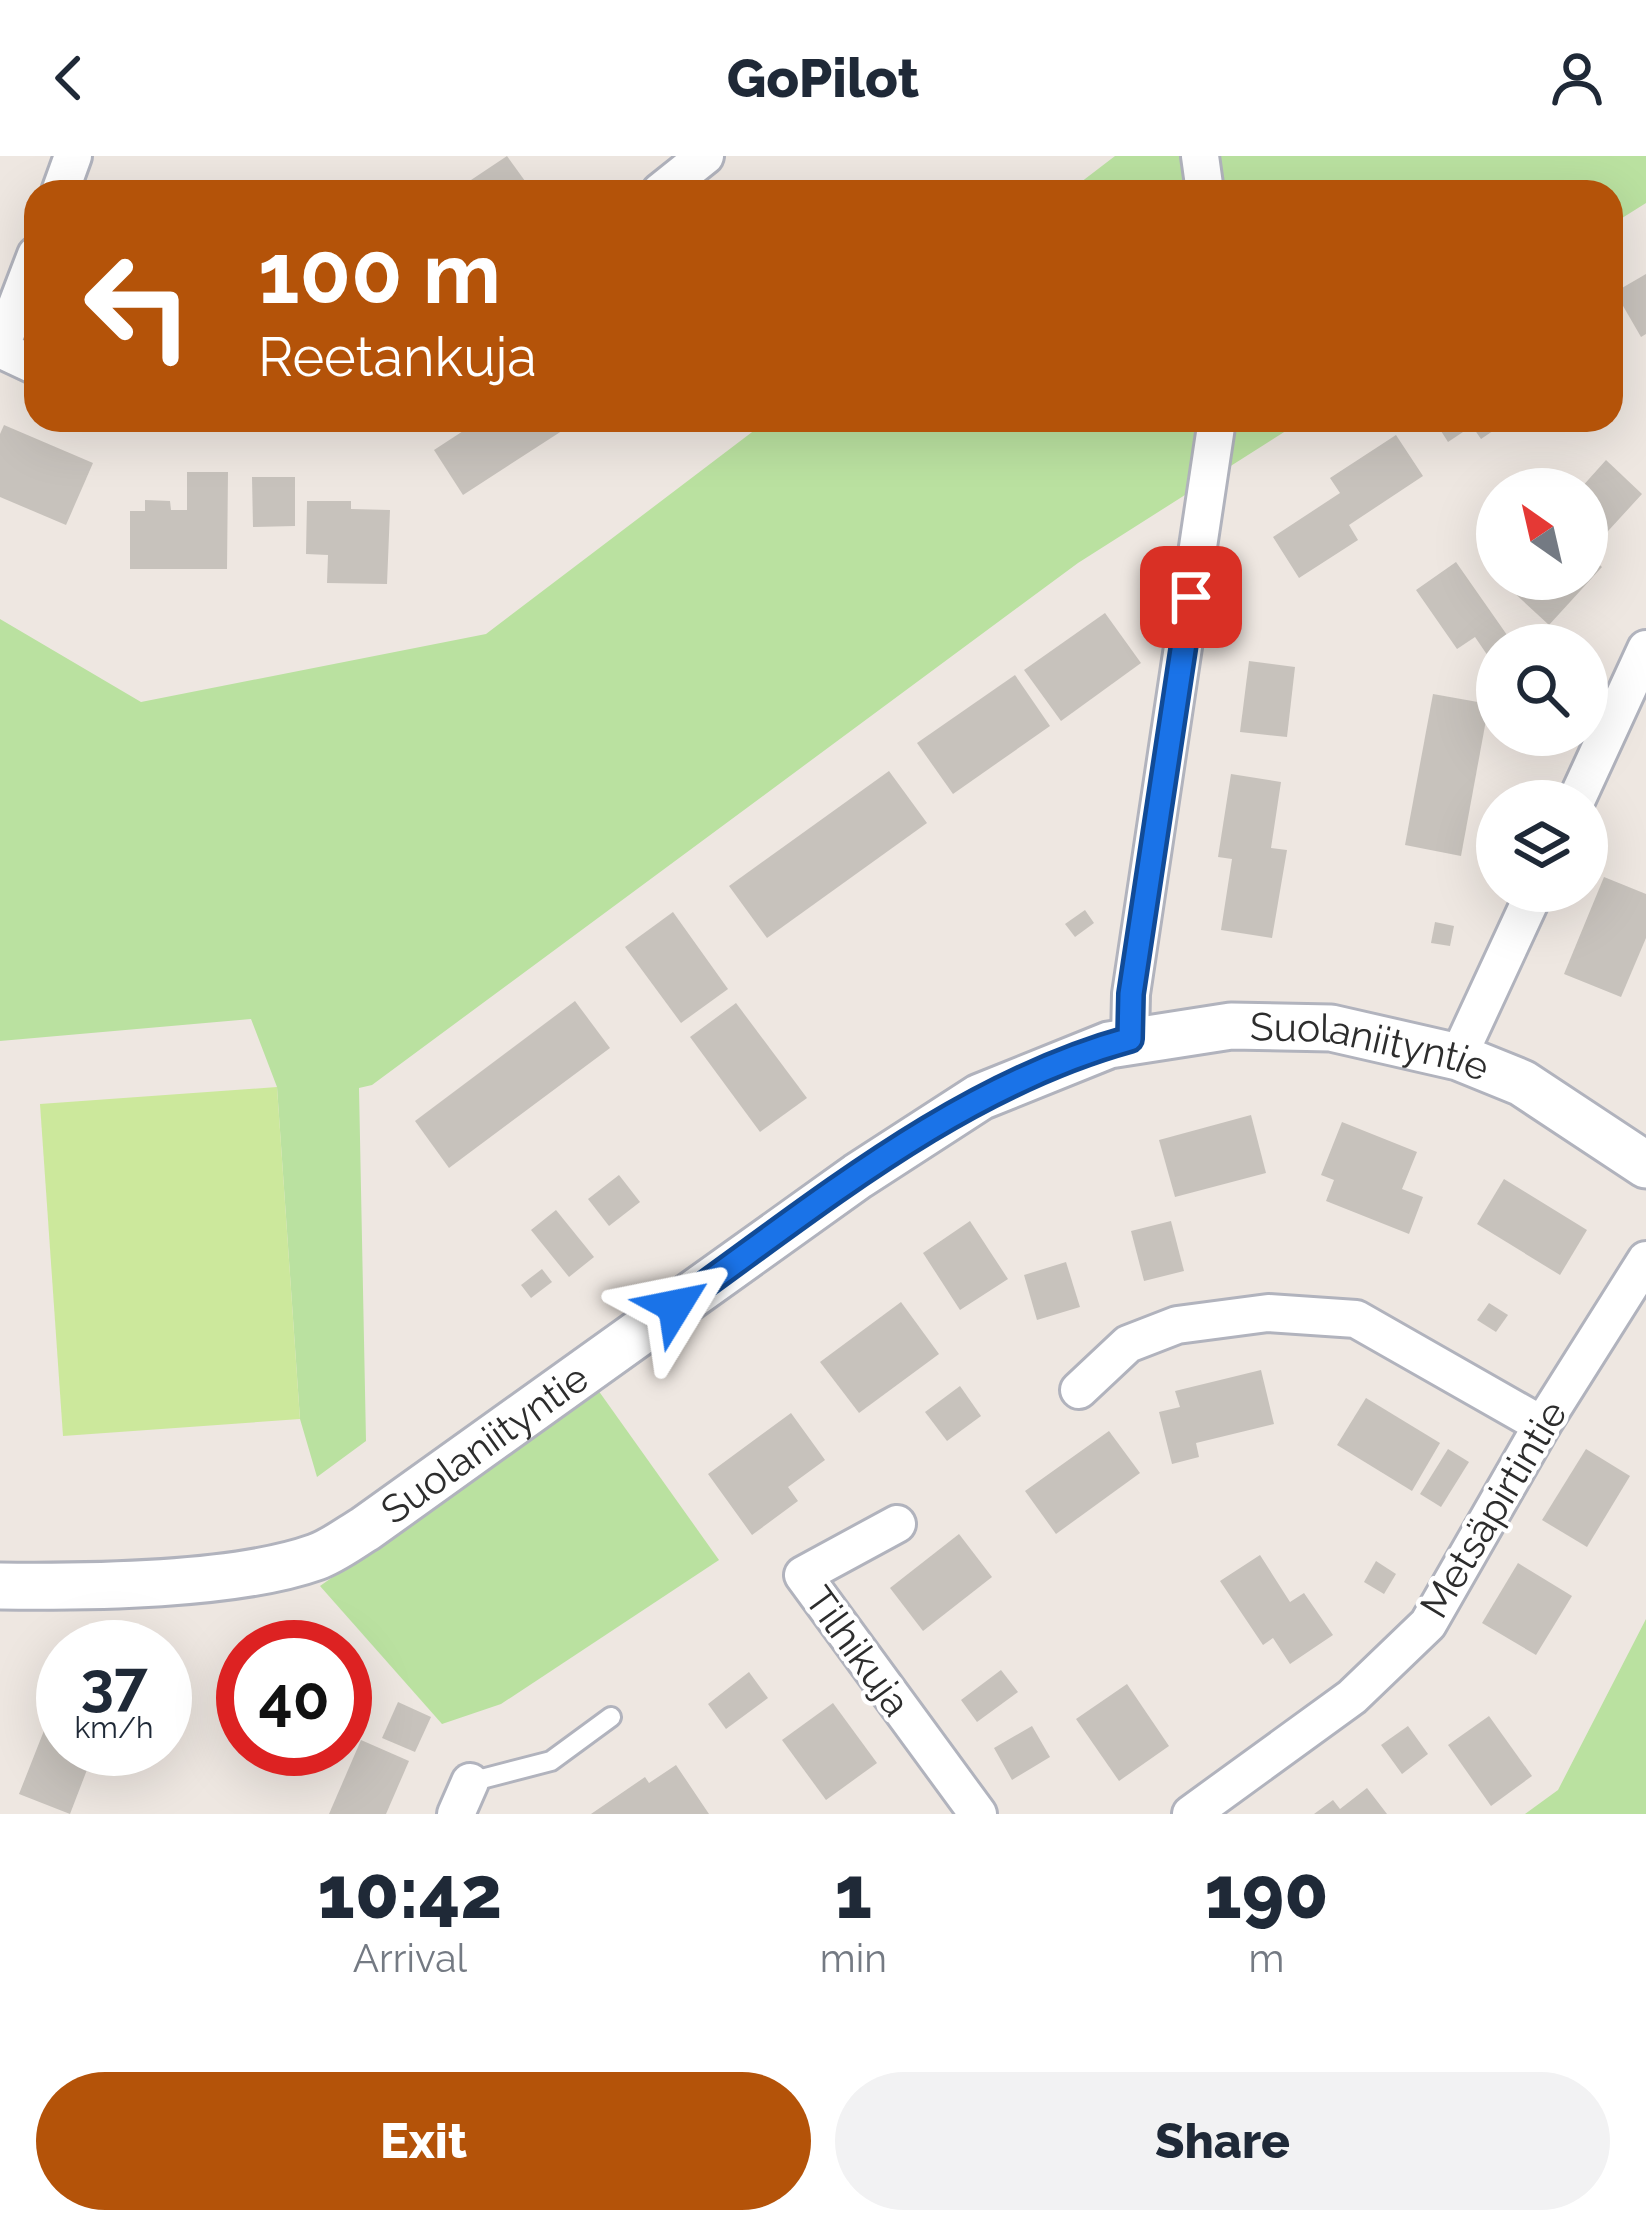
<!DOCTYPE html>
<html lang="en">
<head>
<meta charset="utf-8">
<style>
	body { margin:0; font-family:Raleway,sans-serif; background:#f2f2f3; color:#1f2937; height:100vh; display:flex; flex-direction:column; font-size:45px; white-space:nowrap }
	* { box-sizing:border-box; margin:0 }
	p { font-size:39px; color:#747a83 }
	.icon { flex:none; width:66px; height:66px; fill:none; stroke:currentColor; stroke-width:2; stroke-linecap:round; stroke-linejoin:round }
	.map { position:relative; height:1658px; overflow:hidden }
	.side { display:flex; flex-direction:column; background:#fff; flex:1 }
	.side>* { flex:none }
	.guide { position:absolute; left:24px; top:24px; width:1599px; height:252px; border-radius:36px; box-shadow:0 12px 48px #0002; background:#b45309; color:#fff; overflow:hidden }
	.needle { width:78px; rotate:326deg }
	.controls { position:absolute; left:1476px; top:312px; display:grid; gap:24px }
	.controls a { display:grid; place-items:center; width:132px; height:132px; border-radius:50%; background:#fff; box-shadow:0 12px 48px #0002; font-size:60px }
	.speed { position:absolute; left:36px; top:1464px; display:flex; gap:24px; font-size:60px; font-weight:700; text-align:center }
	.speed>* { display:grid; place-content:center; width:156px; height:156px; border-radius:50%; background:#fff; box-shadow:0 12px 48px #0002; line-height:1 }
	.speed small { font-size:30px; font-weight:400 }
	.speed .limit { border:18px solid #d22; background:#fff; color:#111 }
	.pin { position:absolute; display:grid; place-items:center; width:102px; height:102px; color:#fff; margin:-51px; border-radius:24px; box-shadow:0 6px 18px #0006 }
	.me { position:absolute; width:132px; margin:-66px; rotate:55deg; stroke-linejoin:round; filter:drop-shadow(0 0 9px #0008) }
	.turn { display:flex; align-items:center; gap:42px; height:252px; padding:0 36px; font-size:54px }
	.turn .icon { width:156px; height:156px; stroke-width:2.5 }
	.turn b { display:block; font-size:84px; line-height:102px }
	.eta { display:flex; justify-content:space-evenly; align-items:center; height:204px; text-align:center }
	.eta b { font-size:72px; font-weight:800; line-height:84px }
	.action { display:flex; gap:24px; margin-top:auto; padding:24px 36px }
	.action a { flex:1; height:138px; border-radius:72px; background:#b45309; color:#fff; font-size:48px; font-weight:800; line-height:138px; text-align:center }
	.action a+a { background:#f2f2f3; color:#1f2937 }
	header { display:flex; justify-content:space-between; align-items:center; height:156px; padding:0 36px; background:#fff; font-size:54px; font-weight:800 }
	.map>svg:first-child { display:block }
	.green { fill:#bae1a0 }
	.pitch { fill:#cce89c }
	.building { fill:#c7c2bc }
	.lines { fill:none; stroke-linecap:round; stroke-linejoin:round }
	.service-casing { stroke:#b1b3bd; stroke-width:24 }
	.minor-casing { stroke:#b1b3bd; stroke-width:42 }
	.tertiary-casing { stroke:#b1b3bd; stroke-width:51 }
	.service { stroke:#fff; stroke-width:18 }
	.minor { stroke:#fff; stroke-width:36 }
	.tertiary { stroke:#fff; stroke-width:45 }
	.route-casing { stroke:#114b97; stroke-width:30 }
	.route { stroke:#1a73e8; stroke-width:21 }
	.labels { text-anchor:middle; dominant-baseline:central; stroke-width:9; stroke-linejoin:round; paint-order:stroke }
	.street-label { font-size:39px; fill:#2d2d2d; stroke:#fff }
</style>
</head>
<body>
<header><svg class="icon" aria-label="back" viewBox="0 0 24 24"><path d="M15 5l-7 7 7 7"/></svg>GoPilot<svg class="icon" aria-label="person" viewBox="0 0 24 24"><circle cx="12" cy="8" r="4"/><path d="M4 21q1-7 8-7t8 7"/></svg></header>
<div class="map">
<svg width="1646" height="1658" viewBox="0 0 1646 1658">
	<rect width="100%" height="100%" fill="#eee7e1"/>
	<g class="green">
		<path d="M1115,0H1646V47L1611,69V36H1068Z"/>
		<path d="M768,264H1303L1078,407L372,929L359,932L366,1285L317,1321L300,1263L277,931L251,863L0,885V463L141,546L486,478Z"/>
		<path d="M598,1234L719,1404L501,1548L442,1568L320,1430Z"/>
		<path d="M1646,1463V1658H1525L1558,1634Z"/>
	</g>
	<path class="pitch" d="M277,931L300,1263L63,1280L40,948Z"/>
	<g class="building">
		<path d="M507,0L533,36H453Z"/>
		<path d="M1646,118V178L1641,181L1615,136Z"/>
		<path d="M480,264H563L568,271L463,339L434,294Z"/>
		<path d="M1434,264H1509L1481,283L1472,270L1448,286Z"/>
		<path d="M4,269L93,307L66,369L0,341V278Z"/>
		<path d="M1396,279L1423,320L1349,369L1358,384L1299,422L1273,381L1340,337L1330,322Z"/>
		<path d="M1606,304L1642,338L1587,398L1602,411L1549,469L1509,432L1518,423H1587V333H1580Z"/>
		<path d="M187,316H228L227,413H130V355H145V344L170,345L171,354H187Z"/>
		<path d="M252,321H295V370L253,371Z"/>
		<path d="M307,345H351V353L390,354L387,428L327,427L328,399L306,398Z"/>
		<path d="M1456,406L1514,489H1497V499L1490,503L1475,481L1457,493L1416,434Z"/>
		<path d="M1105,457L1141,507L1061,565L1024,514Z"/>
		<path d="M1249,505L1295,511L1287,581L1240,576Z"/>
		<path d="M1015,519L1050,570L953,638L917,587Z"/>
		<path d="M1433,538L1489,548L1461,700L1405,689Z"/>
		<path d="M889,615L927,667L767,782L729,730Z"/>
		<path d="M1231,618L1281,626L1271,692L1287,694L1272,782L1221,774L1232,703L1218,701Z"/>
		<path d="M1604,721L1646,738V782L1621,841L1564,818Z"/>
		<path d="M1085,754L1094,767L1075,781L1065,768Z"/>
		<path d="M673,756L728,833L681,867L625,791Z"/>
		<path d="M1435,766L1454,770L1450,790L1431,787Z"/>
		<path d="M575,845L610,892L449,1012L415,965Z"/>
		<path d="M736,847L807,942L760,976L690,881Z"/>
		<path d="M1251,959L1266,1017L1175,1041L1159,984Z"/>
		<path d="M1342,966L1417,996L1402,1033L1423,1041L1409,1078L1326,1045L1334,1024L1321,1019Z"/>
		<path d="M619,1019L640,1046L609,1070L588,1043Z"/>
		<path d="M1504,1023L1587,1074L1560,1119L1477,1068Z"/>
		<path d="M556,1054L594,1101L569,1121L531,1074Z"/>
		<path d="M970,1065L1008,1123L960,1154L923,1097Z"/>
		<path d="M1171,1065L1184,1115L1144,1125L1131,1075Z"/>
		<path d="M1066,1106L1080,1151L1037,1164L1024,1119Z"/>
		<path d="M542,1113L552,1126L531,1142L521,1129Z"/>
		<path d="M901,1146L939,1198L859,1257L820,1206Z"/>
		<path d="M1489,1147L1508,1159L1496,1176L1477,1164Z"/>
		<path d="M1261,1214L1274,1268L1196,1287L1199,1301L1172,1308L1159,1256L1180,1251L1175,1235Z"/>
		<path d="M960,1230L981,1260L947,1285L925,1256Z"/>
		<path d="M1366,1242L1440,1287L1412,1335L1337,1289Z"/>
		<path d="M791,1257L825,1304L788,1331L798,1345L752,1379L708,1318Z"/>
		<path d="M1109,1275L1140,1317L1056,1378L1025,1335Z"/>
		<path d="M1448,1293L1469,1306L1441,1351L1420,1338Z"/>
		<path d="M1586,1293L1630,1320L1587,1391L1542,1364Z"/>
		<path d="M959,1378L992,1421L923,1475L890,1432Z"/>
		<path d="M1260,1399L1290,1446L1304,1437L1333,1479L1290,1508L1273,1482L1263,1489L1220,1425Z"/>
		<path d="M1376,1405L1396,1418L1384,1438L1364,1426Z"/>
		<path d="M1518,1407L1572,1440L1536,1499L1482,1467Z"/>
		<path d="M1001,1514L1018,1536L977,1566L961,1544Z"/>
		<path d="M749,1516L768,1542L726,1573L708,1548Z"/>
		<path d="M1127,1528L1169,1590L1119,1625L1076,1563Z"/>
		<path d="M398,1546L431,1561L415,1596L382,1582Z"/>
		<path d="M833,1547L877,1607L826,1644L782,1584Z"/>
		<path d="M1489,1560L1532,1620L1491,1650L1448,1589Z"/>
		<path d="M47,1567L63,1573V1593H95L70,1658L19,1638Z"/>
		<path d="M1032,1570L1050,1601L1012,1624L994,1592Z"/>
		<path d="M1408,1570L1428,1598L1402,1618L1381,1589Z"/>
		<path d="M361,1584L409,1605L386,1658H329Z"/>
		<path d="M676,1609L709,1658H591L645,1621L649,1627Z"/>
		<path d="M1367,1632L1387,1658H1314L1333,1644L1340,1653Z"/>
	</g>
	<g class="lines">
		<defs>
			<path id="service" d="M470,1626L551,1605L611,1561"/>
			<g id="minor">
				<path d="M1200,0L1205,36"/>
				<path d="M60,36L73,0"/>
				<path d="M660,36L705,0"/>
				<path d="M36,99L0,193L36,210"/>
				<path d="M1576,645L1646,493"/>
				<path d="M1130,883L1131,838L1217,264"/>
				<path d="M1458,901L1535,735"/>
				<path d="M1079,1234L1128,1188L1177,1169L1268,1157L1356,1163L1542,1269"/>
				<path d="M897,1368L803,1419L978,1658"/>
				<path d="M456,1658L470,1626"/>
				<path d="M1191,1658L1352,1541L1428,1468L1542,1269L1646,1104"/>
			</g>
			<g id="tertiary">
				<path id="s1" d="M0,1430C88,1431 235,1430 316,1401C333,1395 350,1382 365,1373L858,1020L980,941L1109,889L1231,870L1331,872L1458,901L1522,927L1646,1009"/>
			</g>
		</defs>
		<use href="#service" class="service-casing"/>
		<use href="#minor" class="minor-casing"/>
		<use href="#tertiary" class="tertiary-casing"/>
		<use href="#service" class="service"/>
		<use href="#minor" class="minor"/>
		<use href="#tertiary" class="tertiary"/>
	</g>
	<g class="lines">
		<defs>
			<path id="route" d="M675,1150C817,1049 959,930 1130,883L1131,838L1191,441"/>
		</defs>
		<use href="#route" class="route-casing"/>
		<use href="#route" class="route"/>
	</g>
	<g class="labels">
		<g class="street-label">
			<text stroke="none"><textPath href="#s1" startOffset="1530">Suolaniityntie</textPath></text>
			<text stroke="none"><textPath href="#s1" startOffset="522">Suolaniityntie</textPath></text>
			<text transform="translate(1493 1353) rotate(-59)">Metsäpirtintie</text>
			<text transform="translate(858 1495) rotate(54)">Tilhikuja</text>
		</g>
	</g>
</svg>
<div class="controls">
<a><svg class="needle" viewBox="-14 -14 28 28"><path d="M0-13l5 13h-10z" fill="#e53935"/><path d="M0 13l5-13h-10z" fill="#747a83"/></svg></a>
<a><svg class="icon" aria-label="search" viewBox="0 0 24 24"><circle cx="10" cy="10" r="6"/><path d="M15 15l6 6"/></svg></a>
<a><svg class="icon" aria-label="layers" viewBox="0 0 24 24"><path d="M12 4l9 5-9 5-9-5zM3 14l9 5 9-5"/></svg></a>
</div>
<div class="speed"><div>37<small>km/h</small></div><div class="limit">40</div></div>
<div class="pin" style="left:1191px;top:441px;background:#d93025"><svg class="icon" aria-label="arrive" viewBox="0 0 24 24"><path d="M6 21V4h12l-3 4 3 4H6"/></svg></div>
<svg class="me" style="left:675px;top:1150px" viewBox="-20 -20 40 40"><path d="M0-17L14 15 0 8-14 15z" fill="#1a73e8" stroke="#fff" stroke-width="4"/></svg>
<div class="guide">
<div class="turn"><svg class="icon" aria-label="left" viewBox="0 0 24 24"><path d="M17 20v-9H6M10 6l-5 5 5 5"/></svg><div><b>100 m</b>Reetankuja</div></div>
</div>
</div>
<section class="side">
<div class="eta">
<div><b>10:42</b><p>Arrival</p></div>
<div><b>1</b><p>min</p></div>
<div><b>190</b><p>m</p></div>
</div>
<div class="action"><a>Exit</a><a>Share</a></div>
</section>
</body>
</html>
